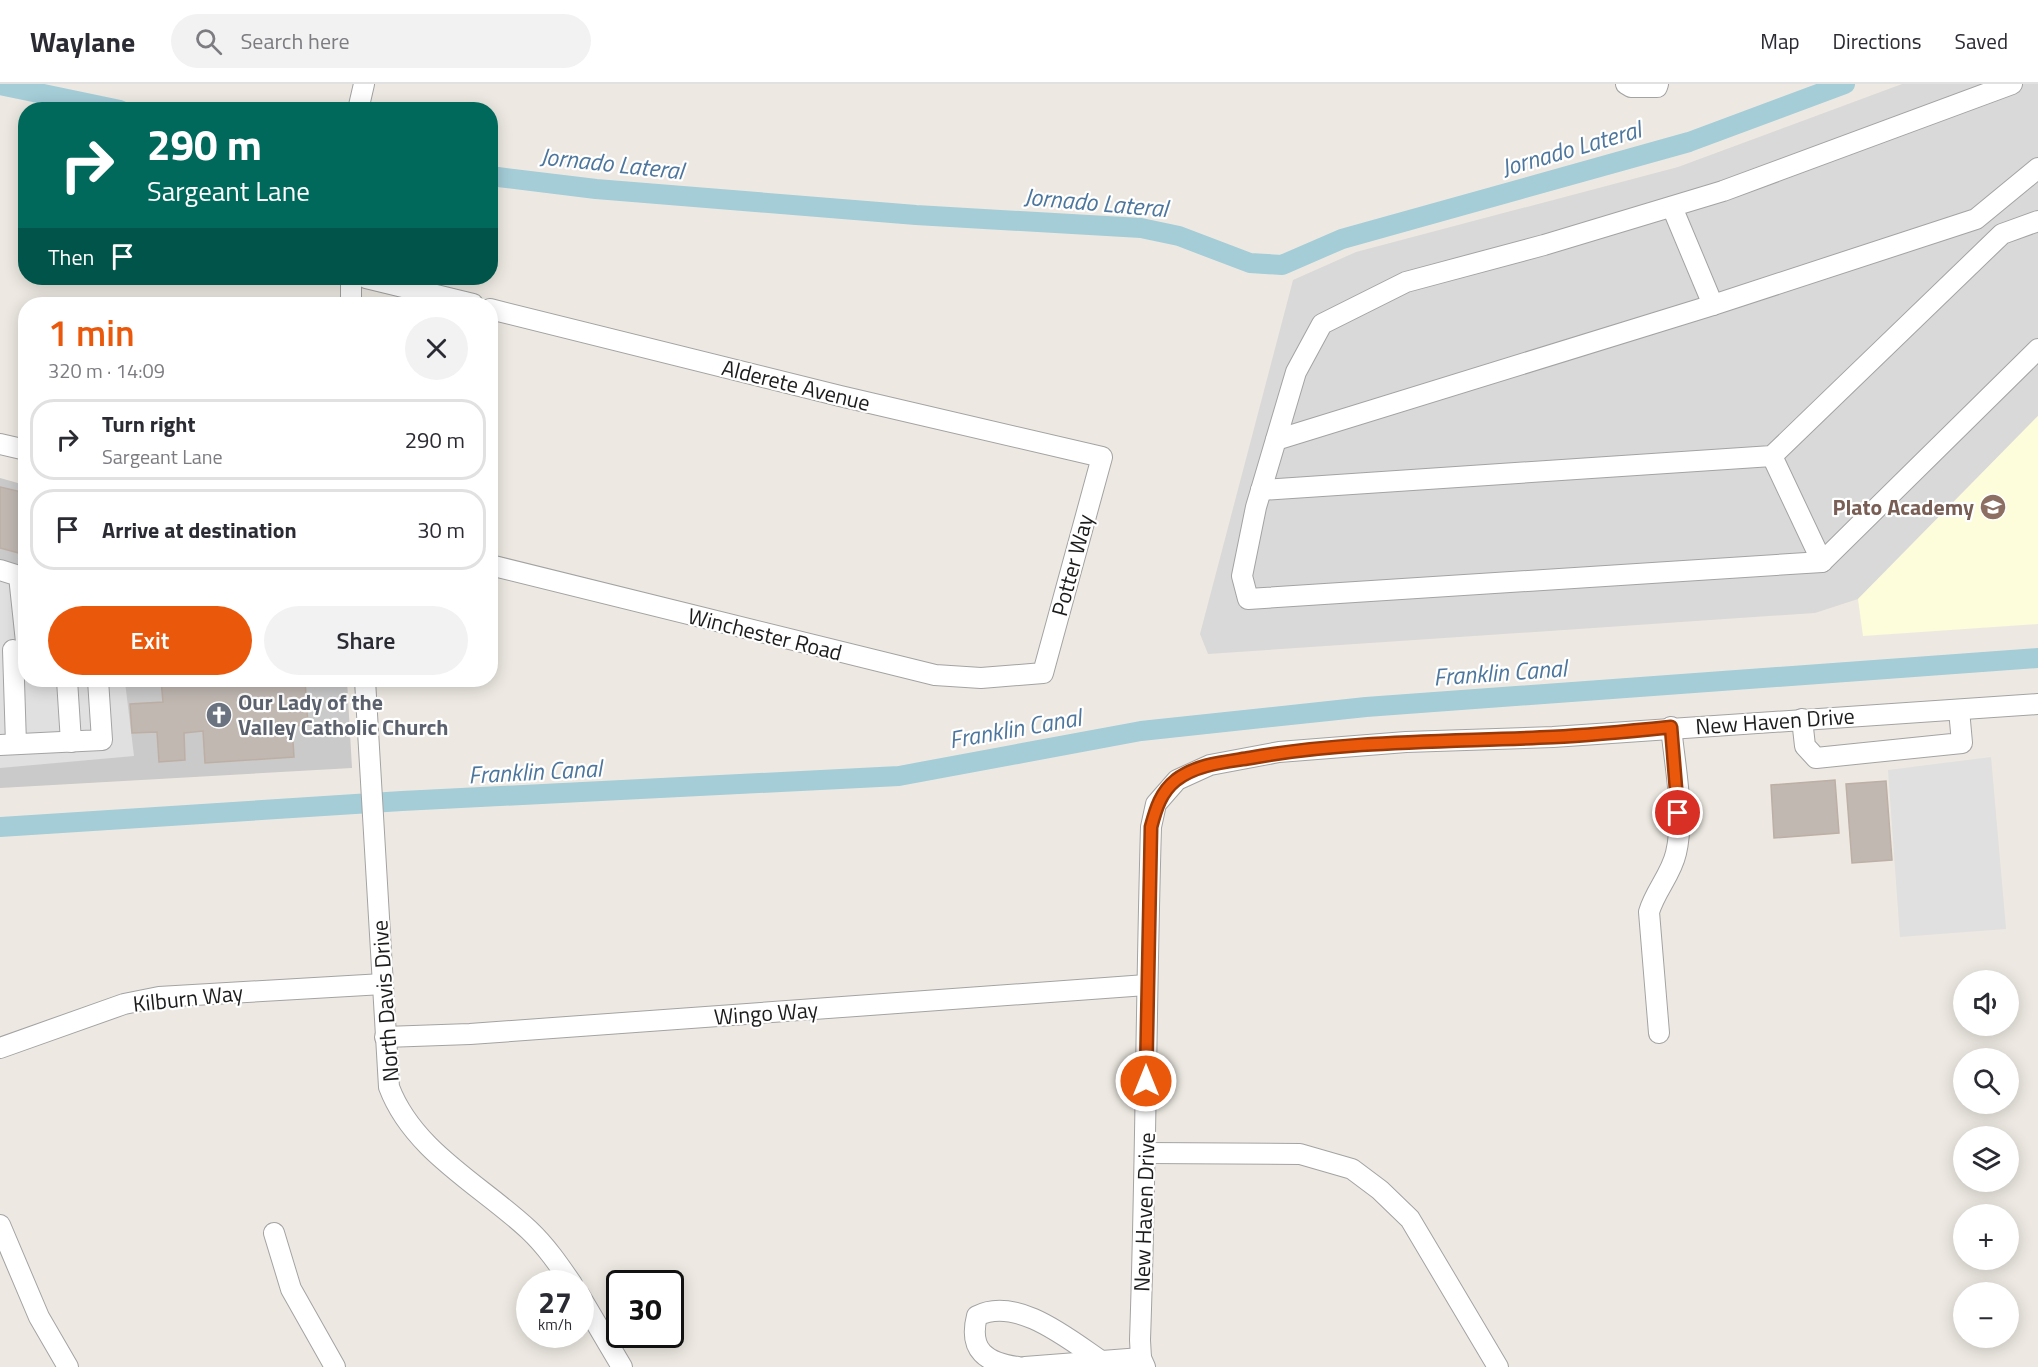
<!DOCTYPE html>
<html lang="en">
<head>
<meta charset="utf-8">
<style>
	body { margin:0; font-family:"Titillium Web",sans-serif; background:#f2f2f3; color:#2b2b33; height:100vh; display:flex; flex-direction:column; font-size:22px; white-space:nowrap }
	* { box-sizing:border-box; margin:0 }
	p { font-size:20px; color:#7c7c81 }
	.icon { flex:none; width:33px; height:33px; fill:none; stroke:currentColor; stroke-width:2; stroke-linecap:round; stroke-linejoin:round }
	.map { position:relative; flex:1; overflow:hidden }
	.details { position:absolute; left:18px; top:213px; width:480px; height:390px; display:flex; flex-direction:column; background:#fff; border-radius:24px; box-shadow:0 3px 15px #0003 }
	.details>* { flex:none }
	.hud { position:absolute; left:18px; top:18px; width:480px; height:183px; border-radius:24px; box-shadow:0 3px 15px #0003; background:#00695c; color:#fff; overflow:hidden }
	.buttons { position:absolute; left:1953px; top:886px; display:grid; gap:12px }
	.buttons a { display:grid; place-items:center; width:66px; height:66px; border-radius:50%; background:#fff; box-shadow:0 3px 15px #0003; font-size:30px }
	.speed { position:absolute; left:516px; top:1186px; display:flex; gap:12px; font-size:30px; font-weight:700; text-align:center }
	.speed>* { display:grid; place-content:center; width:78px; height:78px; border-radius:50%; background:#fff; box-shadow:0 3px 15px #0003; line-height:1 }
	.speed small { font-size:15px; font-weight:400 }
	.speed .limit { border:3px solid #111; border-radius:9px; background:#fff; color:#111 }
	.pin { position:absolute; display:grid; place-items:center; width:51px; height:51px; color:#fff; margin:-26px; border:3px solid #fff; border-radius:50%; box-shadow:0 2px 6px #0007 }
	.me { position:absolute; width:66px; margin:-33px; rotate:0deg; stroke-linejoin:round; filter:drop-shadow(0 0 4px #0008) }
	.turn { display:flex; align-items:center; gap:21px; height:126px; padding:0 30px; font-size:27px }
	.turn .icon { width:78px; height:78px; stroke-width:2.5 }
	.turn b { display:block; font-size:42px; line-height:51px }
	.then { display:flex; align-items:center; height:57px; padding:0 30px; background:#0003; gap:12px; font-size:22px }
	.round { display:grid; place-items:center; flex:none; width:63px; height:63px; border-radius:32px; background:#f2f2f3 }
	.head { display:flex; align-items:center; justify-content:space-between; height:102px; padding:0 30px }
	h1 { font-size:36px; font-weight:600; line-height:45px; color:#ea580c }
	.primary-button { display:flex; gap:12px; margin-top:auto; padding:12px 30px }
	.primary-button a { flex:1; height:69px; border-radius:36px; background:#ea580c; color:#fff; font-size:24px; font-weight:600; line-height:69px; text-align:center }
	.primary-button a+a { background:#f2f2f3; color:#2b2b33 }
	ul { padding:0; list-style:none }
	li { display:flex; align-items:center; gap:18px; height:81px; margin:0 12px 9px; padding:0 18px; border:3px solid #e1e1e2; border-radius:24px }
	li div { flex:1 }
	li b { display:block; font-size:22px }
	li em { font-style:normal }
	header { display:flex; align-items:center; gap:36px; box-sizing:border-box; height:84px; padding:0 30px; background:#fff; border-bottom:2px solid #e1e1e2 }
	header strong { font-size:28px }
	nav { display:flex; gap:33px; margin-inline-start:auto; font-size:21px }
	.search { width:420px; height:54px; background:#f2f2f3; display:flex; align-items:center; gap:15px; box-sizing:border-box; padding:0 21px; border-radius:33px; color:#7c7c81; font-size:22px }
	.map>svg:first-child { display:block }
	.residential { fill:#dad9d9 }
	.education { fill:#fdfcdb }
	.religious { fill:#cacaca }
	.parking { fill:#e0e0e0 }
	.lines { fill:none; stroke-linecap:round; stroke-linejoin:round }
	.canal { stroke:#a4cdd8; stroke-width:20 }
	.building { fill:#c1b8b2; stroke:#bdafa5; stroke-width:1.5 }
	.minor-casing { stroke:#a3a3a3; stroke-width:22 }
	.minor { stroke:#fff; stroke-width:20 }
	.route-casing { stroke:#983908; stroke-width:15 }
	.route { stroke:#ea580c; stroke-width:10 }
	.labels { text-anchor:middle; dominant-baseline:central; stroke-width:4.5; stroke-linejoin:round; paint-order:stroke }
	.street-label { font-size:22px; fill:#1c1c1c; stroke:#fff }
	.education-label { font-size:22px; font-weight:bold; fill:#785e54; stroke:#fff; text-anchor:end }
	.worship-label { font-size:22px; font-weight:bold; fill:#5b616d; stroke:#fff; text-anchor:start }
	.water-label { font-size:24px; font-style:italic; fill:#4c769d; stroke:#fff }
</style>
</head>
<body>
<header>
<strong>Waylane</strong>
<div class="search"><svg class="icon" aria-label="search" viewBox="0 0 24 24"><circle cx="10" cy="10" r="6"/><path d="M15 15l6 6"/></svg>Search here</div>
<nav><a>Map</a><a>Directions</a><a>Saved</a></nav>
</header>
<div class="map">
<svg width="2038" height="1283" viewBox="0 0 2038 1283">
	<rect width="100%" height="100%" fill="#ede9e2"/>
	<path class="residential" d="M1902,0H2038V332L1858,515L1815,529L1208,570L1200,550L1293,196L1356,168L1678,83Z"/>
	<path class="education" d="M2038,332V540L1863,552L1858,515Z"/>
	<path class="religious" d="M0,394L25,401L26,596H347L352,684L0,704Z"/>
	<g class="parking">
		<path d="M0,486H25L26,596H115V600L125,598L134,672L0,684Z"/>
		<path d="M1991,673L2006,845L1900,853L1888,686Z"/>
	</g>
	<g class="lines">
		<g class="canal">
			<path d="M0,1L120,26"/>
			<path d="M490,92L596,105L916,131L1141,144L1179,152L1250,179L1282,181L1342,155L1689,58L1845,0"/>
			<path d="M0,743L402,717L899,692L1141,647L1366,623L2038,574"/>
		</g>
	</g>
	<g class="building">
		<path d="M0,403L26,409V471L0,464Z"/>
		<path d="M161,596H305L308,641L292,642L294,673L205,679L203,647L184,649L185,676L159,678L157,648L132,649L130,620L163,618Z"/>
		<path d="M1835,696L1839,749L1774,754L1771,701Z"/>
		<path d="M1886,697L1892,776L1852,779L1846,700Z"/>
	</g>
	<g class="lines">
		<defs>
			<g id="minor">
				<path d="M1626,0L1631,3H1657L1658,0"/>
				<path d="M2012,0L1723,107L1544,161L1406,198L1322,240L1296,288L1256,423L1242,492L1248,515L1822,478L2038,265"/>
				<path d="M358,26L364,0"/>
				<path d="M1672,123L1713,221"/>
				<path d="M351,194V220"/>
				<path d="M366,194L473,220"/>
				<path d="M490,225L840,312L1102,373L1043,589L981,594L935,591L490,481"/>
				<path d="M1276,356L1713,221L1976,135L2038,84"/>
				<path d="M0,360L26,366"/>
				<path d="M1772,372L1822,478"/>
				<path d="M1261,406L1772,372L2002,150L2038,137"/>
				<path d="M0,486L19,492L26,558"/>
				<path d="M13,566L16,660"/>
				<path d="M67,596L71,658"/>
				<path d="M365,596L389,1003C413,1067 481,1101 529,1146C546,1162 559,1181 572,1200"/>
				<path d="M1802,635L1805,662L1816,674L1962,659L1959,626"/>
				<path d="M0,661L102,656L98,596"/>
				<path d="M1659,949L1649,828C1655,807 1671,791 1676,769C1685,730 1675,683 1671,643"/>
				<path d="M385,953L470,950L1146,901"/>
				<path d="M0,964L124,920L159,913L383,900"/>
				<path d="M1146,1069L1300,1070L1352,1085L1380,1106L1410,1135L1498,1283"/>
				<path d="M0,1141L39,1233L68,1283"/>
				<path d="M274,1149L291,1205L335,1283"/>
				<path d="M580,1212L622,1283"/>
				<path d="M1018,1283C987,1279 968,1267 977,1232C1017,1211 1071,1257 1104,1279"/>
				<path d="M1025,1283L1141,1274"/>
				<path d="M1145,1283L1141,1274L1140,1256C1146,1085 1146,914 1151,743L1156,720L1177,696L1210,681L1279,668L1406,658L1553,653L2038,620"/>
			</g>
		</defs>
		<use href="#minor" class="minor-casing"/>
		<use href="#minor" class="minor"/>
	</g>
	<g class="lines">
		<defs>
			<path id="route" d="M1146,997L1151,743C1156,724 1161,708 1176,696C1197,680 1225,678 1250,674C1350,656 1452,658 1553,653C1593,651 1632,647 1671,643L1678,729"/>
		</defs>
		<use href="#route" class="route-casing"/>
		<use href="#route" class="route"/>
	</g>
	<defs>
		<symbol id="school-disc" viewBox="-11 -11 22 22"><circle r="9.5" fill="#8d6e63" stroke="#fff"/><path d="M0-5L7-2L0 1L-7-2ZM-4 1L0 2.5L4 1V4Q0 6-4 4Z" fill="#fff"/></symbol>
		<symbol id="church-disc" viewBox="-11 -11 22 22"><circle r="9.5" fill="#6b7280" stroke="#fff"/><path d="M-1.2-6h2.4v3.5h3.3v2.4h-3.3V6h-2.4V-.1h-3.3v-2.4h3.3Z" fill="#fff"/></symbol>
	</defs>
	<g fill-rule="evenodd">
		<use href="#school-disc" x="1978" y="408" width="30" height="30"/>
		<use href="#church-disc" x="204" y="616" width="30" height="30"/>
	</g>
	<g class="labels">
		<g class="street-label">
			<text transform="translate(796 301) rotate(14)">Alderete Avenue</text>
			<text transform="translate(1072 481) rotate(-75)">Potter Way</text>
			<text transform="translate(765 550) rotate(14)">Winchester Road</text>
			<text transform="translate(1775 637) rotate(-4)">New Haven Drive</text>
			<text transform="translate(188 914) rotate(-6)">Kilburn Way</text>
			<text transform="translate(385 917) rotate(-94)">North Davis Drive</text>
			<text transform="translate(766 929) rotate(-4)">Wingo Way</text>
			<text transform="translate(1144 1128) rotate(-88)">New Haven Drive</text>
		</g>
		<g class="education-label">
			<text x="1974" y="423">Plato Academy</text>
		</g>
		<g class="worship-label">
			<text x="238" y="618">Our Lady of the<tspan x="238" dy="25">Valley Catholic Church</tspan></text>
		</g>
		<g class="water-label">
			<text transform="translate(1571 64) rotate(-16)">Jornado Lateral</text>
			<text transform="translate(612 79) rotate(6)">Jornado Lateral</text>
			<text transform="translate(1096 118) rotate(5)">Jornado Lateral</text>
			<text transform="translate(1500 588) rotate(-4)">Franklin Canal</text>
			<text transform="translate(1015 644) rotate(-10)">Franklin Canal</text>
			<text transform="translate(535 687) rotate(-3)">Franklin Canal</text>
		</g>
	</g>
</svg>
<div class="buttons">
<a><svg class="icon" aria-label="sound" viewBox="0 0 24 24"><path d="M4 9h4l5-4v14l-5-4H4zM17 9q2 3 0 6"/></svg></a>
<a><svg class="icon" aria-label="search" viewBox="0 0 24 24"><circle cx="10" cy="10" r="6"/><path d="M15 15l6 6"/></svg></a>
<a><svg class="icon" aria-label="layers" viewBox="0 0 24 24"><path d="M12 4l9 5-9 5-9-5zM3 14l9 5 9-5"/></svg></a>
<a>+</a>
<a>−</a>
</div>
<div class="speed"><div>27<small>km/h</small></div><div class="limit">30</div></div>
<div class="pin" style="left:1678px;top:729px;background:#d93025"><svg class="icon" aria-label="arrive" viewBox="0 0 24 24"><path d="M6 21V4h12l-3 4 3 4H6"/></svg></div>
<svg class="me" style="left:1146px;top:997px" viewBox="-20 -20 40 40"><circle r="17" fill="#ea580c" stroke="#fff" stroke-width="3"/><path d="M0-11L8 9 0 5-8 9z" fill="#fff"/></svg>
<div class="hud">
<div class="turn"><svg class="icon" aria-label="right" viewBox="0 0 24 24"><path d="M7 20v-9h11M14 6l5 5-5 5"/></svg><div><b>290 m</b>Sargeant Lane</div></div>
<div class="then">Then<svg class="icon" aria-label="arrive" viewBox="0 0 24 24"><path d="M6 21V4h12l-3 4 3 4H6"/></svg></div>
</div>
<section class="details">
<div class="head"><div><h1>1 min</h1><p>320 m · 14:09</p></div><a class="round"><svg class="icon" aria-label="close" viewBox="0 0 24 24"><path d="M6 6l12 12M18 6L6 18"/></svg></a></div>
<ul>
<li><svg class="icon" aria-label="right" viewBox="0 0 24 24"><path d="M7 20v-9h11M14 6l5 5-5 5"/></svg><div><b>Turn right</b><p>Sargeant Lane</p></div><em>290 m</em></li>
<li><svg class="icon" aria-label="arrive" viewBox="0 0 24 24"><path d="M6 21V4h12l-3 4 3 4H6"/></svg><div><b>Arrive at destination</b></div><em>30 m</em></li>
</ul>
<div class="primary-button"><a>Exit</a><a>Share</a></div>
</section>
</div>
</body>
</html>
